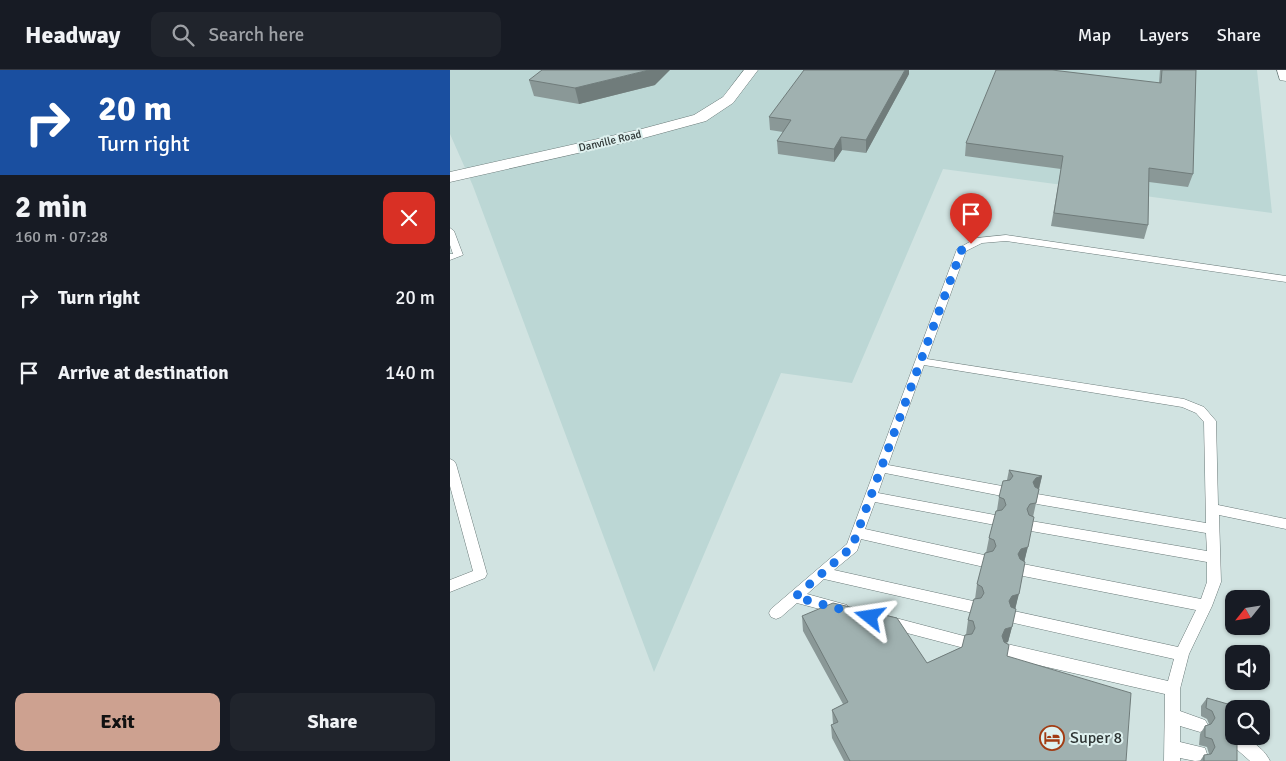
<!DOCTYPE html>
<html lang="en">
<head>
<meta charset="utf-8">
<style>
	body { margin:0; font-family:Signika,sans-serif; background:#20242c; color:#f1f3f6; height:100vh; display:flex; flex-direction:column; font-size:19px; white-space:nowrap }
	* { box-sizing:border-box; margin:0 }
	p { font-size:16px; color:#9ea1a6 }
	.icon { flex:none; width:28px; height:28px; fill:none; stroke:currentColor; stroke-width:2; stroke-linecap:round; stroke-linejoin:round }
	.map { position:relative; flex:1; overflow:hidden }
	.panel { display:flex; flex-direction:column; background:#171b24; width:450px }
	.panel>* { flex:none }
	.hud { background:#1a4fa0; color:#fff; overflow:hidden }
	.needle { width:32px; rotate:240deg }
	.fabs { position:absolute; left:775px; top:520px; display:grid; gap:10px }
	.fabs a { display:grid; place-items:center; width:45px; height:45px; border-radius:10px; background:#171b24; box-shadow:0 1px 4px #0004; font-size:25px }
	.pin { position:absolute; display:grid; place-items:center; width:42px; height:42px; color:#fff; margin:-51px -21px; border-radius:50% 50% 50% 0; rotate:-45deg; box-shadow:0 0 5px #0007 }
	.pin .icon { rotate:45deg }
	.me { position:absolute; width:55px; margin:-28px; rotate:285deg; stroke-linejoin:round; filter:drop-shadow(0 0 4px #0008) }
	.turn { display:flex; align-items:center; gap:18px; height:105px; padding:0 15px; font-size:22px }
	.turn .icon { width:65px; height:65px; stroke-width:2.5 }
	.turn b { display:block; font-size:35px; line-height:42px }
	.round { display:grid; place-items:center; flex:none; width:52px; height:52px; border-radius:10px; background:#20242c }
	.headline { display:flex; align-items:center; justify-content:space-between; height:85px; padding:0 15px }
	h1 { font-size:30px; font-weight:700; line-height:38px }
	.button { display:flex; gap:10px; margin-top:auto; padding:10px 15px }
	.button a { flex:1; height:58px; border-radius:10px; background:#cda190; color:#111; font-size:20px; font-weight:700; line-height:58px; text-align:center }
	.button a+a { background:#20242c; color:#f1f3f6 }
	ul { padding:0; list-style:none }
	li { display:flex; align-items:center; gap:15px; height:75px; padding:0 15px }
	li div { flex:1 }
	li b { display:block; font-size:19px }
	li em { font-style:normal }
	header { display:flex; align-items:center; gap:30px; box-sizing:border-box; height:70px; padding:0 25px; background:#171b24; border-bottom:1px solid #363941 }
	header strong { font-size:24px }
	nav { display:flex; gap:28px; margin-inline-start:auto; font-size:18px }
	.search { width:350px; height:45px; background:#20242c; display:flex; align-items:center; gap:12px; box-sizing:border-box; padding:0 18px; border-radius:10px; color:#9ea1a6; font-size:19px }
	main { display:flex; flex:1; min-height:0 }
	.map>svg:first-child { display:block }
	.built { fill:#bcd7d5 }
	.lines { fill:none; stroke-linecap:round; stroke-linejoin:round }
	.lane-casing { stroke:#6a7a79; stroke-width:1 }
	.street-casing { stroke:#6a7a79; stroke-width:1 }
	.secondary-casing { stroke:#6a7a79; stroke-width:1 }
	.lane { fill:#fff; fill-rule:evenodd }
	.street { fill:#fff; fill-rule:evenodd }
	.secondary { fill:#fff; fill-rule:evenodd }
	.wall { fill:#8a9897 }
	.shaded-wall { fill:#707c7b }
	.building { fill:#a0b1b0; stroke:#707c7b }
	.route { stroke:#1a73e8; stroke-width:9; stroke-dasharray:0 16.2 }
	.labels { text-anchor:middle; dominant-baseline:central; stroke-width:4; stroke-linejoin:round; paint-order:stroke }
	.far-street-label { font-size:11px; fill:#2e3534; stroke:#def1ef }
	.near-poi-label { font-size:16px; fill:#2e3534; stroke:#def1ef; text-anchor:start }
</style>
</head>
<body>
<header>
<strong>Headway</strong>
<div class="search"><svg class="icon" aria-label="search" viewBox="0 0 24 24"><circle cx="10" cy="10" r="6"/><path d="M15 15l6 6"/></svg>Search here</div>
<nav><a>Map</a><a>Layers</a><a>Share</a></nav>
</header>
<main>
<section class="panel">
<div class="hud">
<div class="turn"><svg class="icon" aria-label="right" viewBox="0 0 24 24"><path d="M7 20v-9h11M14 6l5 5-5 5"/></svg><div><b>20 m</b>Turn right</div></div>
</div>
<div class="headline"><div><h1>2 min</h1><p>160 m · 07:28</p></div><a class="round" style="background:#d93025;color:#fff"><svg class="icon" aria-label="close" viewBox="0 0 24 24"><path d="M6 6l12 12M18 6L6 18"/></svg></a></div>
<ul>
<li><svg class="icon" aria-label="right" viewBox="0 0 24 24"><path d="M7 20v-9h11M14 6l5 5-5 5"/></svg><div><b>Turn right</b></div><em>20 m</em></li>
<li><svg class="icon" aria-label="arrive" viewBox="0 0 24 24"><path d="M6 21V4h12l-3 4 3 4H6"/></svg><div><b>Arrive at destination</b></div><em>140 m</em></li>
</ul>
<div class="button"><a>Exit</a><a>Share</a></div>
</section>
<div class="map">
<svg width="836" height="691" viewBox="0 0 836 691">
	<rect width="100%" height="100%" fill="#d1e3e1"/>
	<path class="built" d="M0,0H807L822,143L493,99L402,313L331,303L204,602L23,116L0,64Z"/>
	<g class="lines">
		<defs>
			<g id="lane">
				<path d="M0,158L4,161L13,185L0,190V184H3L0,175Z"/>
				<path d="M556,165L836,206V212L556,171L532,173L516,181L477,289L734,329L754,337L766,351L768,435L836,449V459L769,445L771,512L762,536L739,584L730,619V641L755,650L758,655L755,660L750,662L730,656V672L755,678L757,684L755,690L745,691L730,688V691H714L715,624L557,588L552,586L550,581L552,576L557,574L718,611L724,589L564,553L559,551L557,547L559,543L564,541L728,577L746,540L573,506L568,504L566,500L568,496L573,494L751,529L757,512V492L581,461L577,460L575,456L577,452L581,451L757,481L756,463L587,434L583,432L581,429L583,426L587,424L756,453L754,352L746,343L732,337L474,295L438,395L552,416L556,418L558,421L556,424L552,426L435,403L428,423L545,445L549,446L551,450L549,454L545,455L425,432L415,459L534,485L539,487L541,491L539,495L534,497L411,469L407,481L384,500L523,531L528,533L530,537L528,541L523,543L374,509L357,524L397,535L399,539L397,543L392,545L347,533L331,547L326,549L321,547L319,543L321,539L397,474L507,179L527,168Z"/>
				<path d="M0,389L4,391L6,394L37,504L35,508L0,522V510L23,501L0,416Z"/>
				<path d="M438,546L514,566L519,567L521,572L519,577L514,578L438,558L433,556L431,552L433,548Z"/>
				<path d="M781,657L784,659V666C797,666 814,678 820,691H800L776,670L773,665L776,660Z"/>
			</g>
			<path id="street" d="M294,0H308L283,33L256,51L190,69L0,112V102L188,60L244,45L273,27Z"/>
			<path id="secondary" d="M827,0H836V11L830,10Z"/>
		</defs>
		<use href="#lane" class="lane-casing"/>
		<use href="#street" class="street-casing"/>
		<use href="#secondary" class="secondary-casing"/>
		<use href="#lane" class="lane"/>
		<use href="#street" class="street"/>
		<use href="#secondary" class="secondary"/>
	</g>
	<g class="wall">
		<path d="M710,0H746L743,104L738,117L699,112L698,155L694,169L601,156L611,99L515,86L516,73L709,13Z"/>
		<path d="M459,4L416,83L392,80L384,92L328,84L327,71L333,62L320,60L319,47Z"/>
		<path d="M79,10L205,15L129,34L84,26Z"/>
		<path d="M559,400L592,406L583,447L562,557L558,572L556,573L557,586L676,691H394L382,668L381,655L383,654L382,640L393,634L353,561L352,546L477,593L512,577L516,565L518,550L525,529L527,514L536,483L539,468L547,440L549,427L557,410Z"/>
		<path d="M757,628L784,639V652L781,655L778,657L787,691L759,684L757,677L749,675L750,664L755,656L759,654L757,649L751,646V636Z"/>
		<path d="M754,685V691H750Z"/>
	</g>
	<g class="shaded-wall">
		<path d="M199,0H220L205,15L129,34L125,18Z"/>
		<path d="M455,0H459V4L416,83V70Z"/>
		<path d="M391,67L392,80L384,92V79Z"/>
		<path d="M592,406L588,422L579,428L583,412L586,408Z"/>
		<path d="M578,477L574,492L567,494L568,484L571,479Z"/>
		<path d="M569,524L565,539L558,541L559,531L562,526Z"/>
		<path d="M562,557L558,572L551,574L552,566L555,559Z"/>
		<path d="M784,649V652L781,655L775,658L781,650Z"/>
	</g>
	<g class="building">
		<path d="M92,0H199L125,18L79,10Z"/>
		<path d="M354,0H455L416,70L391,67L384,79L327,71L341,50L319,47Z"/>
		<path d="M546,0H602L711,13L712,0H746L743,104L699,98L698,155L604,143L613,86L516,73Z"/>
		<path d="M559,400L592,406L586,408L583,412L585,417L589,419L586,433L580,434L577,439L579,445L584,447L578,477L571,479L568,484L570,489L575,492L569,524L562,526L559,531L561,537L566,539L562,557L555,559L552,566L554,572L559,575L557,586L681,623L676,691H400L381,655L388,652L382,640L398,632L352,546L383,533L447,548L477,593L512,577L515,565L522,564L525,558L523,551L518,550L524,529L531,528L534,523L532,517L527,514L535,483L543,481L546,476L544,470L539,468L546,441L552,440L556,435L554,429L549,427L553,411L560,410L563,406Z"/>
		<path d="M757,628L788,637V639H784V649L781,650L777,656L780,663L787,669V691H754V685L761,684L765,677L762,669L755,667V656L761,654L765,648L762,641L756,638Z"/>
	</g>
	<g class="lines">
		<path class="route" d="M420,547L345,527L402,477L512,179L521,174"/>
	</g>
	<defs>
		<symbol id="hotel-ring" viewBox="-11 -11 22 22"><circle r="9.5" fill="#def1ef" stroke="#a23c13" stroke-width="1.5"/><path d="M-6-4.5h1.5V1H6V5H4.5V3h-9V5H-6ZM-4 0a1.8 1.8 0 1 1 3.6 0ZM.5 0V-2.5h3Q6-2.5 6 0Z" fill="#a23c13"/></symbol>
	</defs>
	<g fill-rule="evenodd">
		<use href="#hotel-ring" x="588" y="654" width="28" height="28"/>
	</g>
	<g class="labels">
		<g class="far-street-label">
			<text transform="translate(160 71) rotate(-13)">Danville Road</text>
		</g>
		<g class="near-poi-label">
			<text x="620" y="668">Super 8</text>
		</g>
	</g>
</svg>
<div class="fabs">
<a><svg class="needle" viewBox="-14 -14 28 28"><path d="M0-13l5 13h-10z" fill="#e53935"/><path d="M0 13l5-13h-10z" fill="#9ea1a6"/></svg></a>
<a><svg class="icon" aria-label="sound" viewBox="0 0 24 24"><path d="M4 9h4l5-4v14l-5-4H4zM17 9q2 3 0 6"/></svg></a>
<a><svg class="icon" aria-label="search" viewBox="0 0 24 24"><circle cx="10" cy="10" r="6"/><path d="M15 15l6 6"/></svg></a>
</div>
<div class="pin" style="left:521px;top:174px;background:#d93025"><svg class="icon" aria-label="arrive" viewBox="0 0 24 24"><path d="M6 21V4h12l-3 4 3 4H6"/></svg></div>
<svg class="me" style="left:420px;top:547px" viewBox="-20 -20 40 40"><path d="M0-17L14 15 0 8-14 15z" fill="#1a73e8" stroke="#fff" stroke-width="4"/></svg>
</div>
</main>
</body>
</html>
